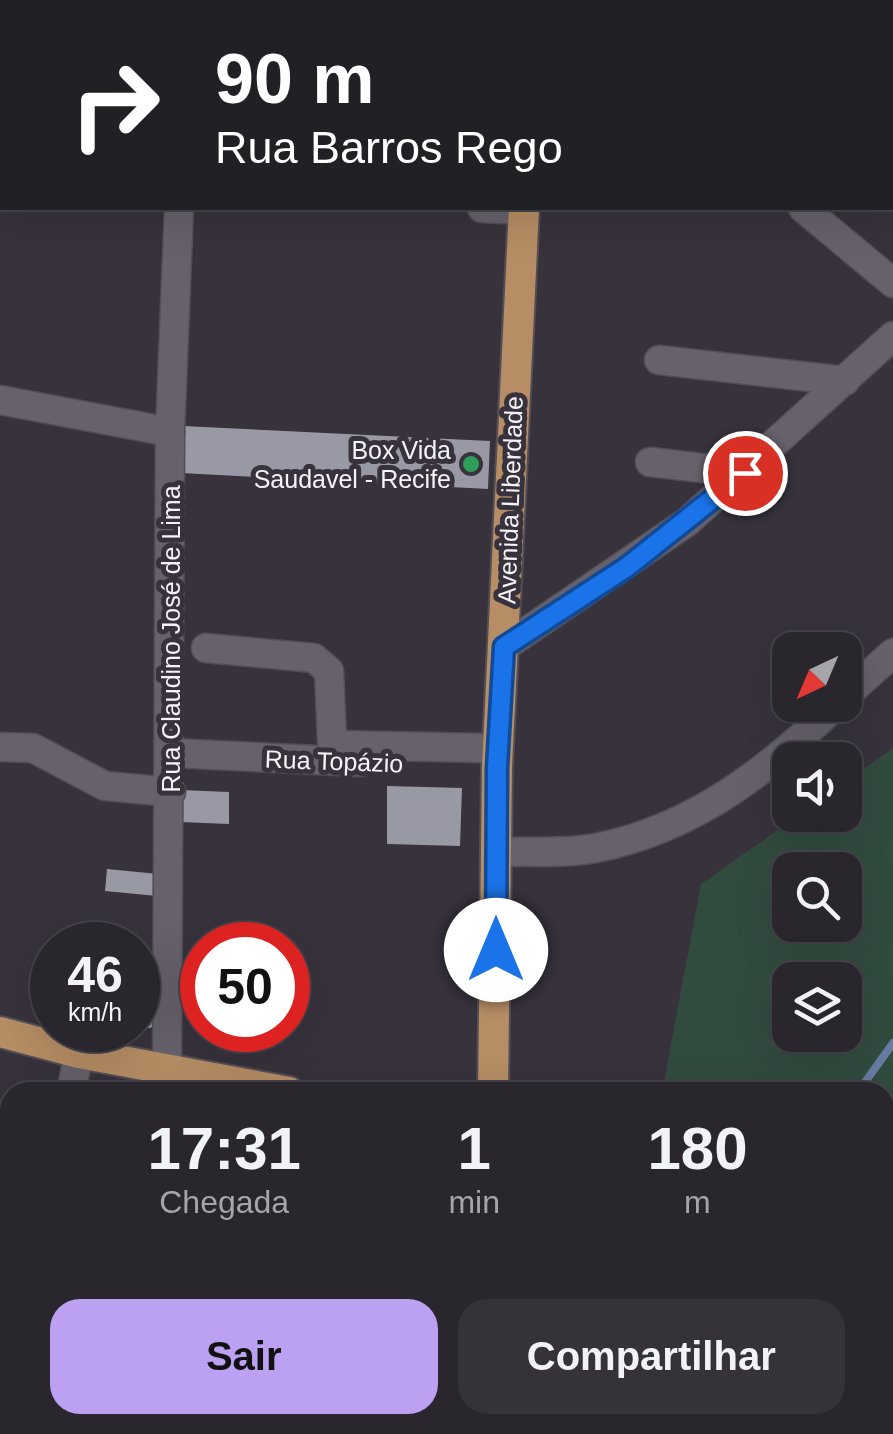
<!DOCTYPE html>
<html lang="pt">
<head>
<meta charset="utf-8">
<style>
	body { margin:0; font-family:Arial,sans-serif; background:#353239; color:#f1f3f6; height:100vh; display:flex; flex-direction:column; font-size:38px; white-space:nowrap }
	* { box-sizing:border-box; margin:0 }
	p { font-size:32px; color:#a5a5aa }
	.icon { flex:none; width:55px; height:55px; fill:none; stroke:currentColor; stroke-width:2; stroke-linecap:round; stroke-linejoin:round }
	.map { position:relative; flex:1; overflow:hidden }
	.drawer { position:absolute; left:0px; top:1082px; width:895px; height:352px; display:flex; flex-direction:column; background:#29262d; border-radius:30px 30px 0 0; box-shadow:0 10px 40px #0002,0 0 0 2px #454349 }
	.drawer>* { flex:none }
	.guide { position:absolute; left:0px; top:0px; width:895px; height:210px; box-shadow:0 10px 40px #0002,0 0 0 2px #454349; background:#202124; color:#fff; overflow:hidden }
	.needle { width:65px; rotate:224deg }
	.tools { position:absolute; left:772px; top:632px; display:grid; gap:20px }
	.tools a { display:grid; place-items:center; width:90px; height:90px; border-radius:20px; background:#29262d; box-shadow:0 10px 40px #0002,0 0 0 2px #454349; font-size:50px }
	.speed { position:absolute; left:30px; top:922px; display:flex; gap:20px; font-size:50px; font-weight:700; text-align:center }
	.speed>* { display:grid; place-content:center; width:130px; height:130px; border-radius:50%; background:#29262d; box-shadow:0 10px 40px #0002,0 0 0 2px #454349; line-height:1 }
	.speed small { font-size:25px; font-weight:400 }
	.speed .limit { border:15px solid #d22; background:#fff; color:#111 }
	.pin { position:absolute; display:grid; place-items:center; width:85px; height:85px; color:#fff; margin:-42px; border:5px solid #fff; border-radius:50%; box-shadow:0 2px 10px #0007 }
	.me { position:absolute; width:110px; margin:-55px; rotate:0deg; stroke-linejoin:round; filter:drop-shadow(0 0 8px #0008) }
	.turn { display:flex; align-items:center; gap:35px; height:210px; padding:0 50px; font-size:45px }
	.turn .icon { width:130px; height:130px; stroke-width:2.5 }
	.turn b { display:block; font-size:70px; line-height:85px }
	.eta { display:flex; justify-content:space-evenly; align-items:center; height:170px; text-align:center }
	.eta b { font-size:60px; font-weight:700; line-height:70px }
	.action { display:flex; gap:20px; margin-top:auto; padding:20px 50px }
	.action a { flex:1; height:115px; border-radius:30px; background:#bca0f2; color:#111; font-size:40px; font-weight:700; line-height:115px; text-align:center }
	.action a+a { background:#353239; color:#f1f3f6 }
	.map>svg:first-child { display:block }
	.green { fill:#324b3f; fill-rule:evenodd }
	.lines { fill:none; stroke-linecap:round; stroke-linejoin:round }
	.stream { stroke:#697ba1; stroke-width:8 }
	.building { fill:#9899a5 }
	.minor-casing { stroke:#524e55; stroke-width:31 }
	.major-casing { stroke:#524e55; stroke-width:34 }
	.minor { stroke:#66616b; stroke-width:28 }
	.major { stroke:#b68d64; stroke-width:30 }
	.route-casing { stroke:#114b97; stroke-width:25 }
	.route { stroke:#1a73e8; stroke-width:18 }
	.leisure-dot { fill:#2e9e5b; stroke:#37323c; stroke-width:4 }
	.labels { text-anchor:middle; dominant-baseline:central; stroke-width:10; stroke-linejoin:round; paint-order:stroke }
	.poi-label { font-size:25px; fill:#f5f2f8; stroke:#37323c; text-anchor:end }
	.street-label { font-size:25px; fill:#f5f2f8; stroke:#37323c }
</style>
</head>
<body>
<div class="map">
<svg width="893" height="1434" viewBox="0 0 893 1434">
	<rect width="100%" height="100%" fill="#37323c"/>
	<g class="green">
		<path d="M893,748V1377L885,1383V1092H662L701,884L799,815H845V782ZM790,870H845V925H790ZM790,980H845V1035H790Z"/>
		<path d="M613,1425H835L831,1434H616Z"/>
	</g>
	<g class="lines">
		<g class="stream">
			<path d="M858,1092L893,1043"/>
			<path d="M731,1425L736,1434"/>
		</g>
	</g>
	<g class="building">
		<path d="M183,426L490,441L488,489L181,473Z"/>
		<path d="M387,786L462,788L460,846L387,844Z"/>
		<path d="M181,790L229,792V824L181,822Z"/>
		<path d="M107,869L158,874L157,896L105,891Z"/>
		<path d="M154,986V1027L138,1030V987Z"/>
		<path d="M9,1338L10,1425H42L39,1434L0,1431V1371Z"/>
		<path d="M205,1425H235L238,1434H207Z"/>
	</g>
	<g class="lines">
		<defs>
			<g id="minor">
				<path d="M138,2V0"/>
				<path d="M0,122L2,123"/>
				<path d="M0,183H2"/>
				<path d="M482,208L523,210"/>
				<path d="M803,208L893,283"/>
				<path d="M659,360L845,381"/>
				<path d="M0,400L170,432"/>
				<path d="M650,462L745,473"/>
				<path d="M504,647L687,522L893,336"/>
				<path d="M206,648L314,658L329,671L332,741L337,745L482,748L497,752"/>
				<path d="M845,696L893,653"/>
				<path d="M0,747L33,748L105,786L171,792"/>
				<path d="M172,753L360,762"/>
				<path d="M497,852C529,851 565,854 596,848C693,829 767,771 836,705"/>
				<path d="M167,1070L170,432L179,208"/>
				<path d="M71,1092L79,1053"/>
				<path d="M0,1318L10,1314"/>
			</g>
			<g id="major">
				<path d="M528,2V0"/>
				<path d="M0,1032L79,1053L289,1092"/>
				<path d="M493,1092L497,767L524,208"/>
				<path d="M505,1425L507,1434"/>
			</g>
		</defs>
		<use href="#minor" class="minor-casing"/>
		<use href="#major" class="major-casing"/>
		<use href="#minor" class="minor"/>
		<use href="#major" class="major"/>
	</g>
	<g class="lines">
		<defs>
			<path id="route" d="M496,950L497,767L504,647L627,567L745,473"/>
		</defs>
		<use href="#route" class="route-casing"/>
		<use href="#route" class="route"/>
	</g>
	<circle class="leisure-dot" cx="471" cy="464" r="10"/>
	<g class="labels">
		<g class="poi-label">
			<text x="451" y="450">Box Vida<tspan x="451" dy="29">Saudavel - Recife</tspan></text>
		</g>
		<g class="street-label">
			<text transform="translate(510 500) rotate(-88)">Avenida Liberdade</text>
			<text transform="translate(171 639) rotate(-90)">Rua Claudino José de Lima</text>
			<text transform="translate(334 761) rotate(2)">Rua Topázio</text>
		</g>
	</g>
</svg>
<div class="tools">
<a><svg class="needle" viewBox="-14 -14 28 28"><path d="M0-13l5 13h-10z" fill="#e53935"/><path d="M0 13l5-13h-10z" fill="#a5a5aa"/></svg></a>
<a><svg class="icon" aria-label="sound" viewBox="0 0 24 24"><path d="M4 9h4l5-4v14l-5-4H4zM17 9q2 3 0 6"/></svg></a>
<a><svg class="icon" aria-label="search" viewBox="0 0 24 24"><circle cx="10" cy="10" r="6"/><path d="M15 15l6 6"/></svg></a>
<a><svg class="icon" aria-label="layers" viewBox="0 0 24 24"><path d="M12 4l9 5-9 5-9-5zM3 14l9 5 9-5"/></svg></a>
</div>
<div class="speed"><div>46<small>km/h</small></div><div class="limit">50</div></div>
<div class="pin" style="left:745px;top:473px;background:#d93025"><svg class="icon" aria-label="arrive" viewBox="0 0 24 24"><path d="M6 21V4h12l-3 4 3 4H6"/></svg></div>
<svg class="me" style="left:496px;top:950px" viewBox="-20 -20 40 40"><circle r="19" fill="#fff"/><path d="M0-13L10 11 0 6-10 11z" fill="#1a73e8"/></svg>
<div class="guide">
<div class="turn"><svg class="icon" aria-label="right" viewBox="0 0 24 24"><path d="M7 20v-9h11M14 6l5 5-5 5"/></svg><div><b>90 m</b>Rua Barros Rego</div></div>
</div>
<section class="drawer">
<div class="eta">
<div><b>17:31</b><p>Chegada</p></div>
<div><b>1</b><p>min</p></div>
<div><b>180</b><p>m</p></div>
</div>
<div class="action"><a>Sair</a><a>Compartilhar</a></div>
</section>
</div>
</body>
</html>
